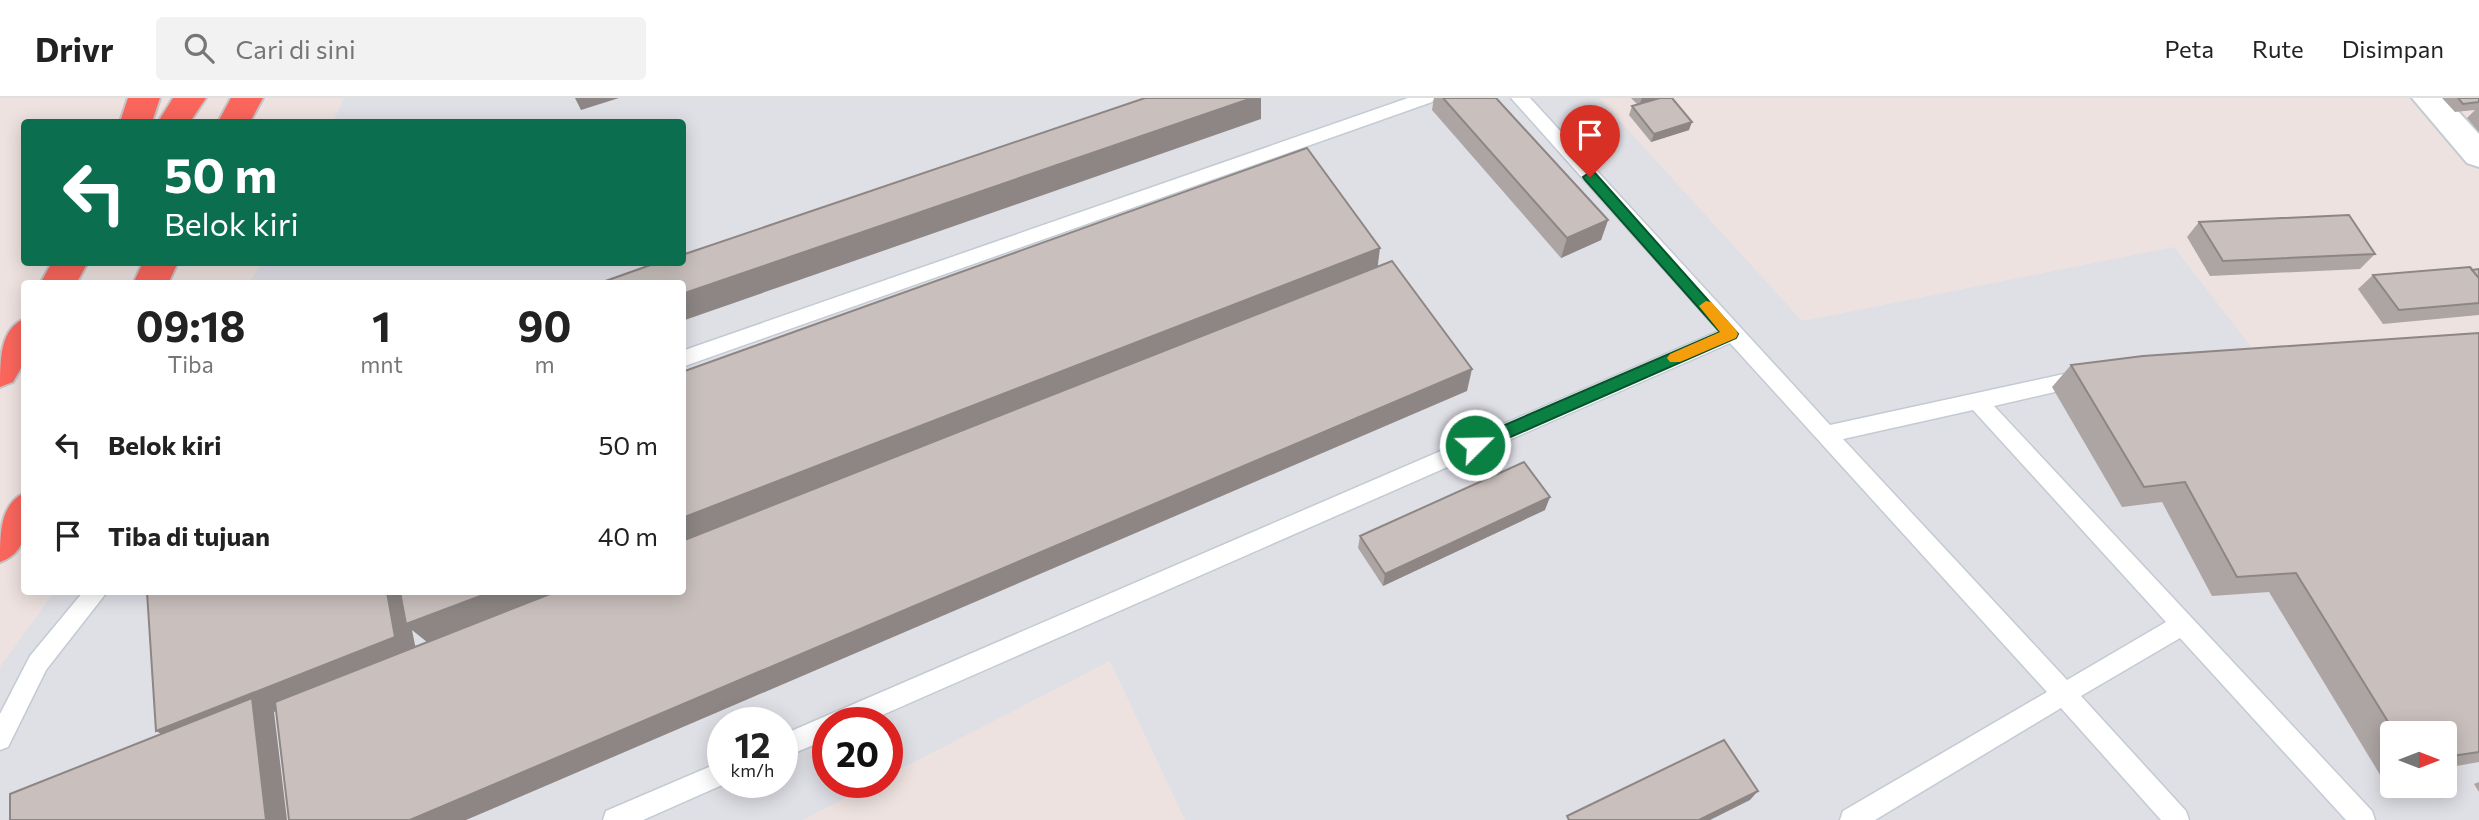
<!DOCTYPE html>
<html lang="id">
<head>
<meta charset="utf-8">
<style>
	body { margin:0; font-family:Commissioner,sans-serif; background:#f2f2f2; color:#222; height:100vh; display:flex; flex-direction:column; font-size:26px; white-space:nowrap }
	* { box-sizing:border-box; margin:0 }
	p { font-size:23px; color:#767676 }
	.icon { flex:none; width:38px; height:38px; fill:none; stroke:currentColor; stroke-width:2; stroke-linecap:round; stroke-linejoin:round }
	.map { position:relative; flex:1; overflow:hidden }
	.details { position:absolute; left:21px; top:182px; width:665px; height:315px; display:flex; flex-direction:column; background:#fff; border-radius:7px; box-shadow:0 4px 18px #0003 }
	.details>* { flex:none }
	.banner { position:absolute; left:21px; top:21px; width:665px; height:147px; border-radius:7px; box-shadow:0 4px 18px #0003; background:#0b6e4f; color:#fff; overflow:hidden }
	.needle { width:46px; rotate:90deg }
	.fabs { position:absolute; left:2380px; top:623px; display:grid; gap:14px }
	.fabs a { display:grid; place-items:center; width:77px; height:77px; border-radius:7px; background:#fff; box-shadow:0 4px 18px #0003; font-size:35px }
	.speed { position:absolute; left:707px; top:609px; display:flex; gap:14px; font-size:35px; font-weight:700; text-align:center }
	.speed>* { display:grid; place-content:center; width:91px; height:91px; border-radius:50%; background:#fff; box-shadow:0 4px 18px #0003; line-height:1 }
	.speed small { font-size:18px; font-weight:400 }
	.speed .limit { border:10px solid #d22; background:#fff; color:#111 }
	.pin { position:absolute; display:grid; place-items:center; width:60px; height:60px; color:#fff; margin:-72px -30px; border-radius:50% 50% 50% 0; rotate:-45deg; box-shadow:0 0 7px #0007 }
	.pin .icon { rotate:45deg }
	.me { position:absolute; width:77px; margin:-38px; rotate:67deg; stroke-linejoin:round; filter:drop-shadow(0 0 5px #0008) }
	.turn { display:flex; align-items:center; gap:24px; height:147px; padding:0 28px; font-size:32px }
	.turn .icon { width:91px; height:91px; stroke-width:2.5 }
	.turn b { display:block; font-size:49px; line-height:60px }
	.eta { display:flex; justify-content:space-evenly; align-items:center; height:119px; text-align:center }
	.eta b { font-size:42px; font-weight:700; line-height:49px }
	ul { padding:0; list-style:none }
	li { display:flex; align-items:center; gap:21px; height:91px; padding:0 28px }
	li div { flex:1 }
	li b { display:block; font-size:26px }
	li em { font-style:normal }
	header { display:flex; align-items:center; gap:42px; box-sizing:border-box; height:98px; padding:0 35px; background:#fff; border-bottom:2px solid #e0e0e0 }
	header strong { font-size:33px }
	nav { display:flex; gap:38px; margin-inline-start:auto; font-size:24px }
	.search { width:490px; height:63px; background:#f2f2f2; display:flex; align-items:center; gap:18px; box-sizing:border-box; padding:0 24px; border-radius:7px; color:#767676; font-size:26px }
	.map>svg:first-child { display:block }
	.industrial { fill:#dfdfe6; fill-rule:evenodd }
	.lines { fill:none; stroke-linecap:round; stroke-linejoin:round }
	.lane-casing { stroke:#c3cbd2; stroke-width:3 }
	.secondary-casing { stroke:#c3cbd2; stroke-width:4 }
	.highway-casing { stroke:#c4c4c4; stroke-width:4 }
	.lane { fill:#fff; fill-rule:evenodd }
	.secondary { fill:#fff; fill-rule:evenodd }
	.highway { fill:#fa665c; fill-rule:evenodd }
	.wall { fill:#ada5a3 }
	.shaded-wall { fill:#8d8684 }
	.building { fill:#c9c0bd; stroke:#8d8684; stroke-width:2 }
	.route { fill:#0b8043; stroke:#07532c; stroke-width:2 }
	.slow { fill:#f59e0b }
</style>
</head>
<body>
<header>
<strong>Drivr</strong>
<div class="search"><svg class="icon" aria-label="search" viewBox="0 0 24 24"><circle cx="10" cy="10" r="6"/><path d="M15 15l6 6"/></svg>Cari di sini</div>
<nav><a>Peta</a><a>Rute</a><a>Disimpan</a></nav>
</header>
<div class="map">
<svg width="2479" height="722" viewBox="0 0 2479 722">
	<rect width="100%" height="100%" fill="#ede2df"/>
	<path class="industrial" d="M344,0H1599L1802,223L2174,149L2265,267L2479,244V722H1185L1110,563L887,678V625H828V684H876L803,722H0V569L54,494H682V186L249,185L262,164H682V24H333ZM723,625H782V684H723ZM2392,635H2445V688H2392Z"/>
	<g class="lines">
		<defs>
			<g id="lane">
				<path d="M1408,0H1435L1432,4L682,269V253Z"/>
				<path d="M1511,0H1530L1830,327L2082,272L2089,274L2092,280L2089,286L1994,308L2372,713L2375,722H2346L2180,540L2081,598L2186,713L2189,722H2161L2061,610L1875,722H1840L1843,713L2047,594L1730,245L864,625H828V641L782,660V637L1719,233ZM1973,312L2166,524L2067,582L1843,341Z"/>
				<path d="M83,494H107L46,572L8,649L0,652V616L30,558Z"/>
				<path d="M723,663V684H729L643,722H603L606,713Z"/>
			</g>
			<path id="secondary" d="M2412,0H2446L2479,36V69L2467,65Z"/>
			<g id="highway">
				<path d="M128,0H160L152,24H120Z"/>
				<path d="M173,0H206L190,24H158Z"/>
				<path d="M231,0H263L250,24H218Z"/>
				<path d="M52,164H88L76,186H40Z"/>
				<path d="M143,164H178L168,186H133Z"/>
				<path d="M24,221V265L13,284L0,289C0,262 0,231 24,221Z"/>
				<path d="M24,395C27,423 31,453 0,464C0,435 0,407 24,395Z"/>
			</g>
		</defs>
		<use href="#lane" class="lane-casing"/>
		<use href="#secondary" class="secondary-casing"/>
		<use href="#highway" class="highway-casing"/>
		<use href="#lane" class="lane"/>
		<use href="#secondary" class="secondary"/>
		<use href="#highway" class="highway"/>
	</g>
	<g class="wall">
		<path d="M1434,0H1443L1608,122L1601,142L1561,160L1432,12Z"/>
		<path d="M1631,0H1672L1689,32L1651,44L1629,17L1632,8L1638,7Z"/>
		<path d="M2442,0H2479V34L2467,20L2475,12L2455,14Z"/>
		<path d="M2199,124L2375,156L2360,171L2210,178L2187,139Z"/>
		<path d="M2479,171V217L2383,226L2358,191L2373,177Z"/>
		<path d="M2479,235V664L2445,670V635H2392V678L2382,680L2269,494L2212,498L2162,404L2122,409L2052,289L2071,267Z"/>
		<path d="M1545,412L1383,488L1358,450L1360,438Z"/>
		<path d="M2479,684V694L2474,686Z"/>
	</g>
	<g class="shaded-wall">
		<path d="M575,0H619L581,12Z"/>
		<path d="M1252,0H1261V21L682,223V196Z"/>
		<path d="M1642,0H1659L1639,8Z"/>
		<path d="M1692,24L1689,32L1651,44L1654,36Z"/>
		<path d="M1608,122L1601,142L1561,160L1567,140Z"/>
		<path d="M1380,150L1377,174L682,445V420Z"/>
		<path d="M1472,271L1467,293L466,722H410Z"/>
		<path d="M1550,399L1545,412L1383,488L1385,476Z"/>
		<path d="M387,494H557L427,544L412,532L417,557L274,614L287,722H265L185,649L156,633Z"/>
		<path d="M1758,693L1750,702L1710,722H1699Z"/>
	</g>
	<g class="building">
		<path d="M1145,0H1252L682,196V186H597L659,164H682V157Z"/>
		<path d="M1443,0H1496L1608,122L1567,140Z"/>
		<path d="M1660,0H1672L1692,24L1654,36L1632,8Z"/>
		<path d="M2458,0H2479V4L2463,6Z"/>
		<path d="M1307,50L1380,150L682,420V274Z"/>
		<path d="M2349,117L2375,156L2223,163L2199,124Z"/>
		<path d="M1392,163L1472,271L410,722H289L275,604L555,494H682V443Z"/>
		<path d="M2470,169L2479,180V205L2399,212L2373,177Z"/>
		<path d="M2479,171V180L2472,172Z"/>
		<path d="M2479,235V654L2445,659V635H2395L2296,475L2237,479L2185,384L2144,389L2071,267L2143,258Z"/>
		<path d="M1524,364L1550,399L1385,476L1360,438Z"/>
		<path d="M147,494H387L395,539L156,633Z"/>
		<path d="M400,494H491L406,526Z"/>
		<path d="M252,600L266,722H10V696Z"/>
		<path d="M1724,642L1758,693L1699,722H1569L1567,718Z"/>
	</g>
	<path class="route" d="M1590,74L1595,75L1738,236L1736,240L1481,352H1470L1468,347L1470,342L1720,234L1585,82L1583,79Z"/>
	<path class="slow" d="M1706,203L1711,204L1736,232L1738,236L1736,240L1680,264H1670L1667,260L1670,256L1720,234L1699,208Z"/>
</svg>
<div class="fabs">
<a><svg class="needle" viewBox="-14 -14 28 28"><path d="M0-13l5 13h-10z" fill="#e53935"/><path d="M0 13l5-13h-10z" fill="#767676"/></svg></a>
</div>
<div class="speed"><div>12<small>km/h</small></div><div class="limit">20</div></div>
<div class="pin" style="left:1590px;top:79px;background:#d93025"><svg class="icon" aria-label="arrive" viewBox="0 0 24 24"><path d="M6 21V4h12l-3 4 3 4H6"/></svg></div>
<svg class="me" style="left:1475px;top:347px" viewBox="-20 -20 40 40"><circle r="17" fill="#0b8043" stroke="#fff" stroke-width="3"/><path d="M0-11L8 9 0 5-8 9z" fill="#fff"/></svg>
<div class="banner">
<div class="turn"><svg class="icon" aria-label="left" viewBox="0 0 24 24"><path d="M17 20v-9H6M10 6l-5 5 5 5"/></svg><div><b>50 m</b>Belok kiri</div></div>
</div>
<section class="details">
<div class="eta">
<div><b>09:18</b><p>Tiba</p></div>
<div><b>1</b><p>mnt</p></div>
<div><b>90</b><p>m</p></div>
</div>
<ul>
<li><svg class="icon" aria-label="left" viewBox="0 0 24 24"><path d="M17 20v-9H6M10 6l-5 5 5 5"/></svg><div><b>Belok kiri</b></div><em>50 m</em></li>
<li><svg class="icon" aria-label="arrive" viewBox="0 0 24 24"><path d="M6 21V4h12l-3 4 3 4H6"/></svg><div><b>Tiba di tujuan</b></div><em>40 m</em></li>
</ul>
</section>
</div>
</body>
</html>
